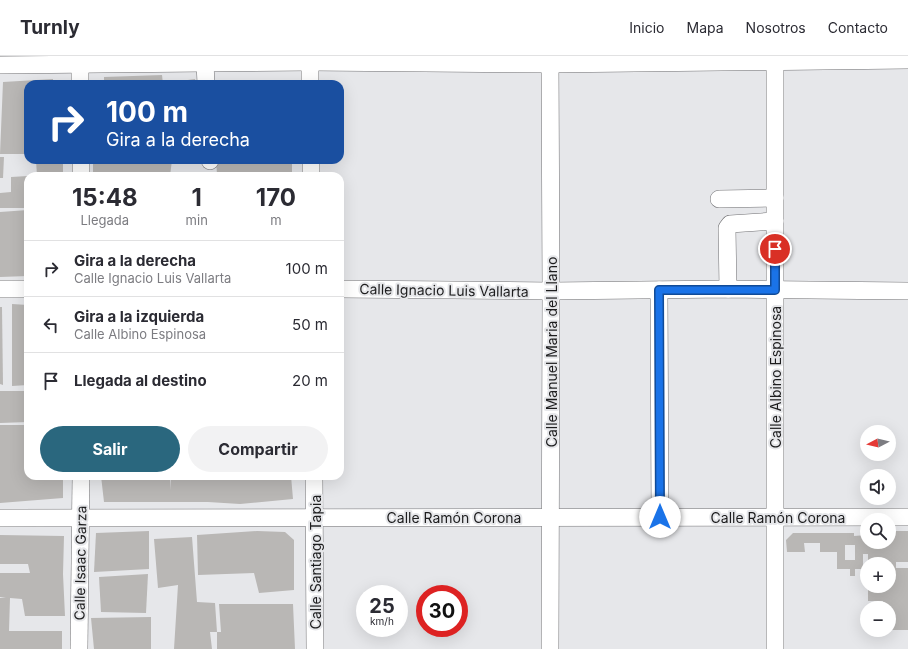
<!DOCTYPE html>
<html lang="es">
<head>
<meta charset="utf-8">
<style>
	body { margin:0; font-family:Inter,sans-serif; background:#f2f2f3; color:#2b2b33; height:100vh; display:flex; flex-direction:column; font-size:15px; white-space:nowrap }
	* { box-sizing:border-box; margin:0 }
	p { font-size:13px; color:#7c7c81 }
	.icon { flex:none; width:22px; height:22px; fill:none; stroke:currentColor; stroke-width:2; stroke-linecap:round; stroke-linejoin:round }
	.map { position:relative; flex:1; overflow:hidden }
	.panel { position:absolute; left:24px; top:116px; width:320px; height:308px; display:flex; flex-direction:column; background:#fff; border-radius:12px; box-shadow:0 4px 16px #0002 }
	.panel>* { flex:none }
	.banner { position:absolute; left:24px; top:24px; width:320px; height:84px; border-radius:12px; box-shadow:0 4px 16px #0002; background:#1a4fa0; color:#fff; overflow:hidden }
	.needle { width:26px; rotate:263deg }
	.buttons { position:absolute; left:860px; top:369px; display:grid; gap:8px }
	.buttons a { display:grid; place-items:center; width:36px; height:36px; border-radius:50%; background:#fff; box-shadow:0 4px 16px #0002; font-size:20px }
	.speed { position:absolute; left:356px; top:529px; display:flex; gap:8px; font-size:20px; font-weight:700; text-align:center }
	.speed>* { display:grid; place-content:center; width:52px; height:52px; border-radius:50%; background:#fff; box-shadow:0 4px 16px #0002; line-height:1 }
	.speed small { font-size:10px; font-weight:400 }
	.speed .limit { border:6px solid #d22; background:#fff; color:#111 }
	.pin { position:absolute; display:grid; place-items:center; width:34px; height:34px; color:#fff; margin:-17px; border:2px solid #fff; border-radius:50%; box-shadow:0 1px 4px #0007 }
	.me { position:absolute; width:44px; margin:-22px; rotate:0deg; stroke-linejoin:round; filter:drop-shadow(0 0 3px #0008) }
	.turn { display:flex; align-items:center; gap:14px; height:84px; padding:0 16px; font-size:18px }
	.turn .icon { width:52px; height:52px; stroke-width:2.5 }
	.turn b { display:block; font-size:28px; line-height:34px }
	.eta { display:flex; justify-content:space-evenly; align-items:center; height:68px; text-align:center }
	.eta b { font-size:24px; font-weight:700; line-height:28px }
	.action { display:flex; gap:8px; margin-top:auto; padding:8px 16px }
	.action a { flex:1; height:46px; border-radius:24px; background:#2a677e; color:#fff; font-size:16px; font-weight:700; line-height:46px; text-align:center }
	.action a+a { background:#f2f2f3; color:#2b2b33 }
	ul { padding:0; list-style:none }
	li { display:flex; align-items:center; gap:12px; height:56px; padding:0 16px; border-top:1px solid #e1e1e2 }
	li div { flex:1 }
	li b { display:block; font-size:15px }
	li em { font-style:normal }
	header { display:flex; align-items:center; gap:24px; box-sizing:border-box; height:56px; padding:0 20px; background:#fff; border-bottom:1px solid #e1e1e2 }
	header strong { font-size:19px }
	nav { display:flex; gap:22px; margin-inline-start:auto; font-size:14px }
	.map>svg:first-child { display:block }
	.building { fill:#b9b7b5; fill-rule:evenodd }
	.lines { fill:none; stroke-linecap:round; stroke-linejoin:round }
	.minor-casing { stroke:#707073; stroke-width:18 }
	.minor { stroke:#fff; stroke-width:17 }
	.route-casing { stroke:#114b97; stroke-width:10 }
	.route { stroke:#1a73e8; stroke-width:7 }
	.labels { text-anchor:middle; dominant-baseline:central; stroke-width:4; stroke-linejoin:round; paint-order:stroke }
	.street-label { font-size:14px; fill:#1d1d1e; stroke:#e6e7ea }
</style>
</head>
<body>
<header>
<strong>Turnly</strong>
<nav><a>Inicio</a><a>Mapa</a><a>Nosotros</a><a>Contacto</a></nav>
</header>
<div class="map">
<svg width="908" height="593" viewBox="0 0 908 593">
	<rect width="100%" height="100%" fill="#e6e7ea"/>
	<g class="building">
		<path d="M162,19L163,28H104V21Z"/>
		<path d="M53,23V28H28V98H0L3,26Z"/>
		<path d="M195,23L196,28H165V27Z"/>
		<path d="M292,24V28H213V26Z"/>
		<path d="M0,101H4L3,122H0Z"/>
		<path d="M36,104H63V120H37Z"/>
		<path d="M93,104H172L170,120H93Z"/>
		<path d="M216,104H292V120H236V117L217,118Z"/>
		<path d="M28,120V152H0V137L11,136V121Z"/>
		<path d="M28,154V220L0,221V156Z"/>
		<path d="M12,248L28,249V329L12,330Z"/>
		<path d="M0,251H2L3,329L0,328Z"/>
		<path d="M0,335H28V366L0,367Z"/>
		<path d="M0,369H28V420H63V442L0,447Z"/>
		<path d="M101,420H170V434L171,420H291L293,443L240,448L208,446H104Z"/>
		<path d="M149,475V513L94,516L96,477Z"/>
		<path d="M257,475L285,476L294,484V534L259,537L254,517L198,519L197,479Z"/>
		<path d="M889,475H908V506H896V512H908V574H889V552H883V545H868V530H889V508H868V498H863V513H855V520H850V513H837V496H820V487H804L805,496H787L786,484L793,477H854V480L867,479V486H889ZM845,489H855V504H845Z"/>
		<path d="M0,479L64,480L63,518L65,560H25L22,543L10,542L9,575H62V593H0V542H6L0,541V517H30L28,508H0Z"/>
		<path d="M192,481L197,546L215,547L217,576H221L219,548H293L295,593H217V576H210L212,593H174L178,529L158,532L154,483Z"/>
		<path d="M148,518L146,557L101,556L99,521Z"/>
		<path d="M151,561V593H94L91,562Z"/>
	</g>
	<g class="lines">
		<defs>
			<g id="minor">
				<path d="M80,0V28"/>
				<path d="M310,0V28"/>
				<path d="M775,0V593"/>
				<path d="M205,7L206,28"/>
				<path d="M0,9L310,6L550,8L908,4"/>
				<path d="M81,104V120"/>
				<path d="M210,104V105"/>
				<path d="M311,104V120"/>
				<path d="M719,143L775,142"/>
				<path d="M0,233H28"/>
				<path d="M340,233L551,235L728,233L908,235"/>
				<path d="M728,233L727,172L730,168L775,165"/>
				<path d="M659,234L660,461"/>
				<path d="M314,420L315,593"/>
				<path d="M0,462L908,461"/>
				<path d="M79,593L81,420"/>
				<path d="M550,593L551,235L550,0"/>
			</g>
		</defs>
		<use href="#minor" class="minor-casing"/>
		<use href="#minor" class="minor"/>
	</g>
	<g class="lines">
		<defs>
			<path id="route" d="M660,461L659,234H775V193"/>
		</defs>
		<use href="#route" class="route-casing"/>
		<use href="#route" class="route"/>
	</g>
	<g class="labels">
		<g class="street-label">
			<text transform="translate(444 234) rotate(1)">Calle Ignacio Luis Vallarta</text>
			<text transform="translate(551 296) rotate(-90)">Calle Manuel Maria del Llano</text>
			<text transform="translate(775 321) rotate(-90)">Calle Albino Espinosa</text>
			<text x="454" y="461">Calle Ramón Corona</text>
			<text x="778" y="461">Calle Ramón Corona</text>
			<text transform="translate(315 506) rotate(-90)">Calle Santiago Tapia</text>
			<text transform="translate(80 507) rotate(-89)">Calle Isaac Garza</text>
		</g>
	</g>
</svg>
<div class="buttons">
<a><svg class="needle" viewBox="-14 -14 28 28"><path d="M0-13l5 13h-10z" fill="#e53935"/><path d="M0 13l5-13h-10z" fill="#7c7c81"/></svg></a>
<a><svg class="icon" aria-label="sound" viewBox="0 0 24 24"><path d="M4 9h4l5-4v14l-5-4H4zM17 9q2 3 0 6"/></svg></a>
<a><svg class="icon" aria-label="search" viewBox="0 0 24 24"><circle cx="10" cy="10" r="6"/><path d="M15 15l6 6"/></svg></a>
<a>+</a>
<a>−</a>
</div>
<div class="speed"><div>25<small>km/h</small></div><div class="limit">30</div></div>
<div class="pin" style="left:775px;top:193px;background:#d93025"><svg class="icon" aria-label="arrive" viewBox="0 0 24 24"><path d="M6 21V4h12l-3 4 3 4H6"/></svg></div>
<svg class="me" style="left:660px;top:461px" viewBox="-20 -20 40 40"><circle r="19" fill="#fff"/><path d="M0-13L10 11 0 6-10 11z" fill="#1a73e8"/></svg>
<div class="banner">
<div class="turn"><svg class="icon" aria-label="right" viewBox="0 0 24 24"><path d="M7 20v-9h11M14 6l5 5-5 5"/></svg><div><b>100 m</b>Gira a la derecha</div></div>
</div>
<section class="panel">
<div class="eta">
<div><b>15:48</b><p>Llegada</p></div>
<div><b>1</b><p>min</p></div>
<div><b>170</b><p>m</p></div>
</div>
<ul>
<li><svg class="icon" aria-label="right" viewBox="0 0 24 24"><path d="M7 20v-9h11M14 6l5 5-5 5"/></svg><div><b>Gira a la derecha</b><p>Calle Ignacio Luis Vallarta</p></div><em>100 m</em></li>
<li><svg class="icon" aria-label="left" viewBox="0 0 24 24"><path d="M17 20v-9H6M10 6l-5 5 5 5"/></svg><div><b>Gira a la izquierda</b><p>Calle Albino Espinosa</p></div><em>50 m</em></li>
<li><svg class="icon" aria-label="arrive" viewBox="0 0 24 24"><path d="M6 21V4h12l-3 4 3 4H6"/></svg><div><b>Llegada al destino</b></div><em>20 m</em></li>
</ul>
<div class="action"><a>Salir</a><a>Compartir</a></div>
</section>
</div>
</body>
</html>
